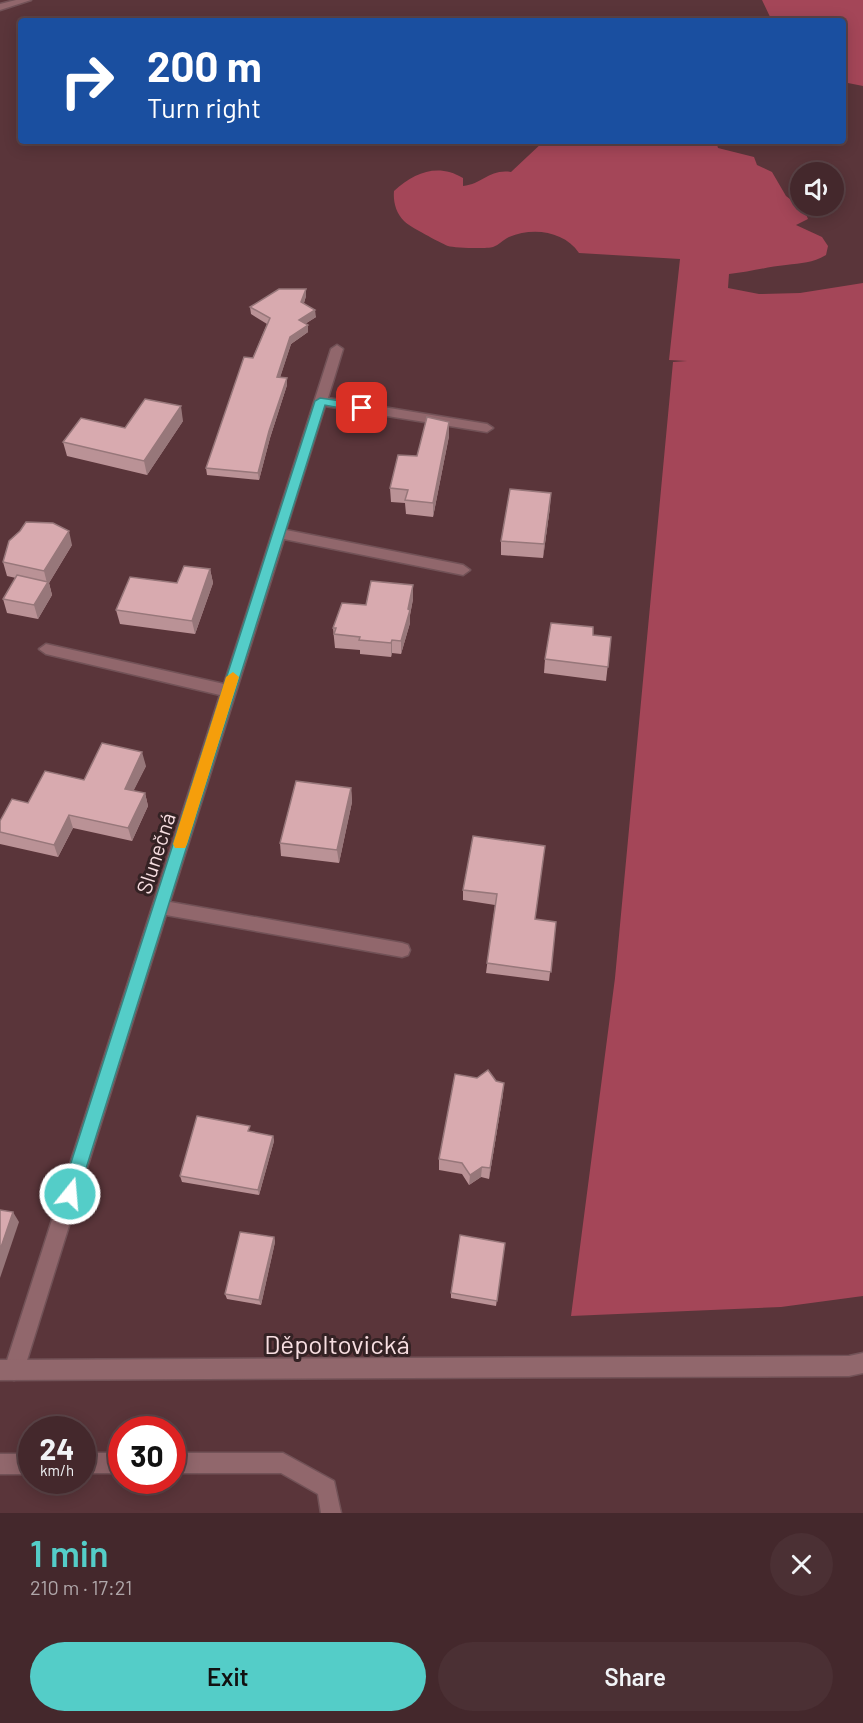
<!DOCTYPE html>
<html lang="en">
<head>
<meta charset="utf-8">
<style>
	body { margin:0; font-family:Barlow,sans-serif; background:#4b3034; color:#f1f3f6; height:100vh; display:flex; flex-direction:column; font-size:22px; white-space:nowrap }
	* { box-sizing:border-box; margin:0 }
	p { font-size:20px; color:#afa6a9 }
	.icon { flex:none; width:33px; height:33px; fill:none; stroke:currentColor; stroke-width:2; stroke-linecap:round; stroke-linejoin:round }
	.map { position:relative; height:1513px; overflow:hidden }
	.drawer { display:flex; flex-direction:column; background:#44282c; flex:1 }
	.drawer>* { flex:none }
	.banner { position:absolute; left:18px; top:18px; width:828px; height:126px; border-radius:6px; box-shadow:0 3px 15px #0003,0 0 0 2px #5c4448; background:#1a4fa0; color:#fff; overflow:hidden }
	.controls { position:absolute; left:790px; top:162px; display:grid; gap:12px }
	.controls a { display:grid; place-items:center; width:54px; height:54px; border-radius:50%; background:#44282c; box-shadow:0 3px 15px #0003,0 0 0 2px #5c4448; font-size:30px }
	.speed { position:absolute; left:18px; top:1416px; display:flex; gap:12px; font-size:30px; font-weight:700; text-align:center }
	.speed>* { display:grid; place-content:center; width:78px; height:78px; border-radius:50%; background:#44282c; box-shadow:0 3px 15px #0003,0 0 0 2px #5c4448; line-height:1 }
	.speed small { font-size:15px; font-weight:400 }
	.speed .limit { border:9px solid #d22; background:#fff; color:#111 }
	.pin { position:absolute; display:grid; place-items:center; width:51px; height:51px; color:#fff; margin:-26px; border-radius:12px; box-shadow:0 3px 9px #0006 }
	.me { position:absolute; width:66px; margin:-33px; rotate:17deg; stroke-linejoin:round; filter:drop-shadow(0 0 4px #0008) }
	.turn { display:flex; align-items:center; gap:21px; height:126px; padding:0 30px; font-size:27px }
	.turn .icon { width:78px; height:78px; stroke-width:2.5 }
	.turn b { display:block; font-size:42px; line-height:51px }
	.round { display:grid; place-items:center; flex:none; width:63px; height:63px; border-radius:32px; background:#4b3034 }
	.overview { display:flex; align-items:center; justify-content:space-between; height:102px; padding:0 30px }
	h1 { font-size:36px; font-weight:600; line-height:45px; color:#54cdc8 }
	.button { display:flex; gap:12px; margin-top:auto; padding:12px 30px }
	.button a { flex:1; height:69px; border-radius:36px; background:#54cdc8; color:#111; font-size:24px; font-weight:600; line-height:69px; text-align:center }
	.button a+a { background:#4b3034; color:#f1f3f6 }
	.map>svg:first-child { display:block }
	.green { fill:#a44658 }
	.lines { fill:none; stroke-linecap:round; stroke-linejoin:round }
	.minor-casing { stroke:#725257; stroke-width:3 }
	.tertiary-casing { stroke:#725257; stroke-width:3 }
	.minor { fill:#91676c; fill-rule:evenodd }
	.tertiary { fill:#91676c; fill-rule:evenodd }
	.wall { fill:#ba9296 }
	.shaded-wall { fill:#97777a }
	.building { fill:#d8aaaf; stroke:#97777a; stroke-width:1.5 }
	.route { fill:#54cdc8; stroke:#378582; stroke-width:1.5 }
	.slow { fill:#f59e0b }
	.labels { text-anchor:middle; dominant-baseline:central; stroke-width:6; stroke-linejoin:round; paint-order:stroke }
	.street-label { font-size:21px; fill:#f7dee1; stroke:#342224 }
	.near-street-label { font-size:26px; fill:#f7dee1; stroke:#342224 }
</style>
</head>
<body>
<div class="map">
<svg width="863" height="1513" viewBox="0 0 863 1513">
	<rect width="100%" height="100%" fill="#5a353a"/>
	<g class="green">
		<path d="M762,0H863V86L843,82V21H772Z"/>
		<path d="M544,141H716L718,148L754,157L757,165L772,172L786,196L804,210L808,219L796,225L822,237L828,246L826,255C812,263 802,263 786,265C766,267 749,272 729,274L728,288L759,294L800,293L863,283V1296L781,1307L571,1316L615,978L673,362L687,361L669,360L680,259L579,253C564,231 533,227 509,237C504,239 499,245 493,247C487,249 454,248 448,246C439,242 410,227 404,221C396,213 393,202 394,191C415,172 438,163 463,178V186C483,184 489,169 511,172Z"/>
	</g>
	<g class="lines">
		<defs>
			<g id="minor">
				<path d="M337,345L343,349L328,398L487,424L493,428L487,432L325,406L286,530L463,565L470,570L463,575L284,539L170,902L402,943L408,945L410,950L408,955L402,957L166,915L24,1370L21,1377L14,1380L7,1377L4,1370L220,695L46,654L39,649L46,644L224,684L331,349Z"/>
				<rect x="82" y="1453" width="40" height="20"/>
				<path d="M172,1453H283L334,1481L341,1513H321L318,1494L281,1473H172Z"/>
				<rect x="0" y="1454" width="32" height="20"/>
			</g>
			<g id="tertiary">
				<path d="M16,0H31L0,10V4Z"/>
				<path d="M863,1353V1373L849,1376L0,1380V1360L849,1356Z"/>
			</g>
		</defs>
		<use href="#minor" class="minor-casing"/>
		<use href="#tertiary" class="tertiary-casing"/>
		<use href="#minor" class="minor"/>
		<use href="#tertiary" class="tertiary"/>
	</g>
	<g class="wall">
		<path d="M306,289V296L304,303L316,317L305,324L308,325V332L291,344L280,377L287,378V385L270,438L259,480L207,475L206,468L267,324L251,314L250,307Z"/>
		<path d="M183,421L147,475L67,456L63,442L125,428Z"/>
		<path d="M449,436L433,517L406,514L405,503L391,502L390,488L417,456Z"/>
		<path d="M550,507L543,558L501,555V541Z"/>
		<path d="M72,545L49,583L52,595L38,619L7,613L3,599L16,578L7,576L3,562Z"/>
		<path d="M210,569L213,583L195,634L120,624L116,610Z"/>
		<path d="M413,599L410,615V623L401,654L392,653L391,657L360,654V650L335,648L333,628L366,605Z"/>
		<path d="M611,637L606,681L544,673L545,659Z"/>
		<path d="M146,766L133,791L145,793L148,806L132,841L73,828L58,857L0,844V821L28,803Z"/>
		<path d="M351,788L352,802L339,863L281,856L280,843Z"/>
		<path d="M473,836L535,919L556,922L549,981L486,973L495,905L463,900V890Z"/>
		<path d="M503,1094L489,1179L481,1177L469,1185L462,1174L439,1170V1159Z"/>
		<path d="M251,1132L273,1136L274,1141L259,1195L182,1182L180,1176Z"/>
		<path d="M274,1237L275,1242L261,1305L227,1299L225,1294Z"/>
		<path d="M505,1243L496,1306L451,1298V1293Z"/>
	</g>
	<g class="shaded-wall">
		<path d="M306,289V296L302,309L301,302Z"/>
		<path d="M315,310L316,317L300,327L299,320Z"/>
		<path d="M308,325V332L291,344L278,384L277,377L290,337Z"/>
		<path d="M287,378V385L270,438L259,480L258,473L269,431Z"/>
		<path d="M181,406L183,421L147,475L144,461Z"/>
		<path d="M449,422V436L433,517V503Z"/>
		<path d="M551,493L550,507L543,558L544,544Z"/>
		<path d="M69,531L72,545L49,583L52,595L38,619L34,605L47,583L44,571Z"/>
		<path d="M210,569L213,583L195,634L192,621Z"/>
		<path d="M413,585V599L410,615V623L401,654V641Z"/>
		<path d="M392,640V653L391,657V643Z"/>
		<path d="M142,752L146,766L128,802L125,789Z"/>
		<path d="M351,788L352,802L339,863L337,850Z"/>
		<path d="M145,793L148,806L132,841L128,828Z"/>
		<path d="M69,815L73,828L58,857L54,845Z"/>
		<path d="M504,1083L503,1094L489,1179L490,1168Z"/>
		<path d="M273,1136L274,1141L259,1195L258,1190Z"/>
		<path d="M482,1167L481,1177L469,1185L470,1175Z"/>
		<path d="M13,1212L19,1222L0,1278V1250Z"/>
		<path d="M274,1237L275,1242L261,1305L259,1300Z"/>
	</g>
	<g class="building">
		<path d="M279,289H306L301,302L315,310L299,320L308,325L290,337L277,377L287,378L269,431L258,473L206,468L244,357L253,358L270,318L250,307Z"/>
		<path d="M145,399L181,406L144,461L63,442L81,418L125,428Z"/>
		<path d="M427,417L449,422L433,503L405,500L408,490L390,488L398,455L417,456Z"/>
		<path d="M510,489L551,493L544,544L501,541Z"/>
		<path d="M26,522L53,523L69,531L44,571L3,562L9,541L20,531Z"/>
		<path d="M184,566L210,569L192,621L116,610L130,577L177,583Z"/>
		<path d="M17,575L48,582L34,605L3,599Z"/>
		<path d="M371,581L413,585L408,609L410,610L401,641L392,640L391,643L359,640L360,637L334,634L336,628H333L342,603L366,605Z"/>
		<path d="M551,623L593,627V635L611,637L608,667L545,659Z"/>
		<path d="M102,743L142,752L125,789L145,793L128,828L69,815L54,845L0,832V821L12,799L28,803L45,771L84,780Z"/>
		<path d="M296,781L351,788L337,850L280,843Z"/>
		<path d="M473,836L545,846L535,919L556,922L551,972L487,963L497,894L463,890Z"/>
		<path d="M488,1070L496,1081L504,1083L490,1168L482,1167L470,1175L462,1163L439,1159L455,1074L477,1078Z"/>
		<path d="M197,1116L250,1126L248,1131L273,1136L258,1190L180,1176Z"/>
		<path d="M0,1210L13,1212L0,1250Z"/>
		<path d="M240,1232L274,1237L259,1300L225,1294Z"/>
		<path d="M460,1235L505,1243L497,1301L451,1293Z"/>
	</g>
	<path class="route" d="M320,398L362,404L368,408L362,412L325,405L78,1194L76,1199L70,1202L64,1199L61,1194L315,401Z"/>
	<path class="slow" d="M233,672L239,677L187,844L185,848H175L173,844L226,677Z"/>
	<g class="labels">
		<g class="street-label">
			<text transform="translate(155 853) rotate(-72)">Slunečná</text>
		</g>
		<g class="near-street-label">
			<text x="337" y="1343">Děpoltovická</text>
		</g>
	</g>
</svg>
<div class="controls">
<a><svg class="icon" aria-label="sound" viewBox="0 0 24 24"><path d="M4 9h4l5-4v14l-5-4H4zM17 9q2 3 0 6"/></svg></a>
</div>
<div class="speed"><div>24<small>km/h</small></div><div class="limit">30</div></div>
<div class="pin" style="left:362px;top:408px;background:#d93025"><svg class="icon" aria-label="arrive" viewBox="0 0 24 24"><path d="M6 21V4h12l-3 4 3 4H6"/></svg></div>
<svg class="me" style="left:70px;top:1194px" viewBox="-20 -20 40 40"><circle r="17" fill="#54cdc8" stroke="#fff" stroke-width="3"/><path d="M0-11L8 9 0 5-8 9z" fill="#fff"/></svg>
<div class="banner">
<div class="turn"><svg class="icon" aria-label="right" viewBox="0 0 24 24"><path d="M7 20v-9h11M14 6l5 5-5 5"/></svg><div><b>200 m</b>Turn right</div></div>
</div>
</div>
<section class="drawer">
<div class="overview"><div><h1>1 min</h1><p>210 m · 17:21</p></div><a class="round"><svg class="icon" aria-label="close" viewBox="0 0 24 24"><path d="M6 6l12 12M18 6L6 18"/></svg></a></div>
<div class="button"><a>Exit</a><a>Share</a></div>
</section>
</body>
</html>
